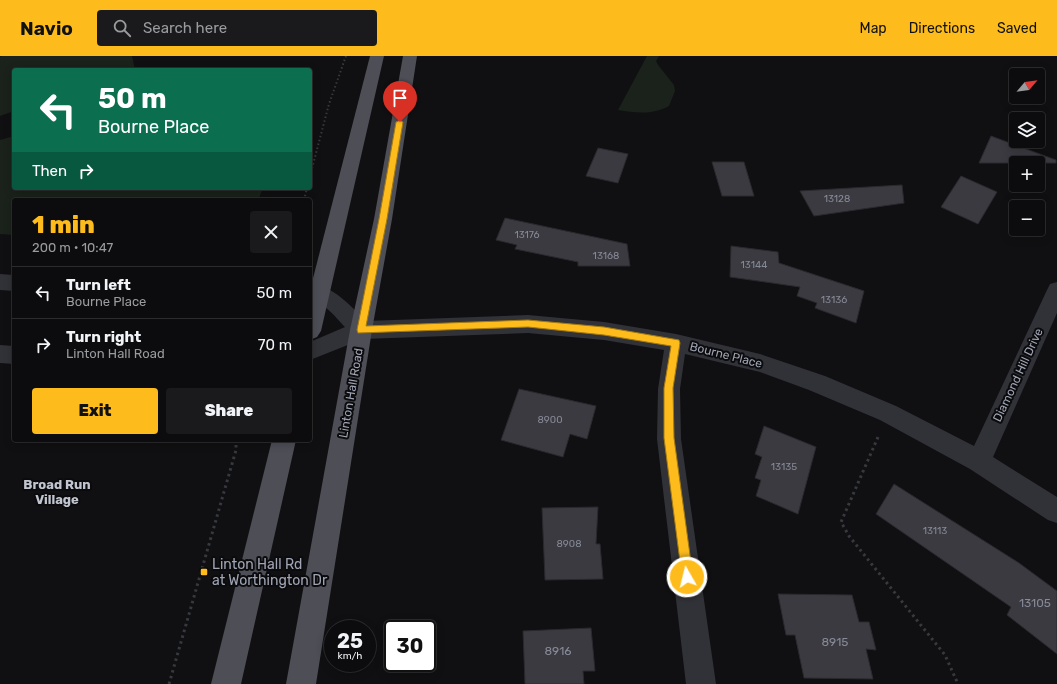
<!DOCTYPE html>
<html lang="en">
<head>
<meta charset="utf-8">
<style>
	body { margin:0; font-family:Rubik,sans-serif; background:#1a1a1c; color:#f1f3f6; height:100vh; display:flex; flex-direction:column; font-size:15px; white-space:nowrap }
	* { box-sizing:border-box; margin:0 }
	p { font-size:13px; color:#9a9b9e }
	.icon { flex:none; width:22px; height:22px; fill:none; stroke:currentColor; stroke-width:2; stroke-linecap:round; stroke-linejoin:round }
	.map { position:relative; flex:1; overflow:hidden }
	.sheet { position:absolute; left:12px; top:142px; width:300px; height:244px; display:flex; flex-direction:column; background:#0c0c0e; border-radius:4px; box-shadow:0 2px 10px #0003,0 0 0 1px #2c2c2e }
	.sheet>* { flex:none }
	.banner { position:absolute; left:12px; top:12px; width:300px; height:122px; border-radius:4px; box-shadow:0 2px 10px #0003,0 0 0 1px #2c2c2e; background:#0b6e4f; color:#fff; overflow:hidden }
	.needle { width:26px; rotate:61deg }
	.controls { position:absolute; left:1009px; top:12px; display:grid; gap:8px }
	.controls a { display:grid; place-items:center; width:36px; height:36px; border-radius:4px; background:#0c0c0e; box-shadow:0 2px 10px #0003,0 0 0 1px #2c2c2e; font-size:20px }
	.speed { position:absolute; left:324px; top:564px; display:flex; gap:8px; font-size:20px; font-weight:700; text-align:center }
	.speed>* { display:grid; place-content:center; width:52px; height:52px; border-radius:50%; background:#0c0c0e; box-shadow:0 2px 10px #0003,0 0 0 1px #2c2c2e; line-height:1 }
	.speed small { font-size:10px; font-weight:400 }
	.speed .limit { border:2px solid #111; border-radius:6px; background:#fff; color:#111 }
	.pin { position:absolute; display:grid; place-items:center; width:34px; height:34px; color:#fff; margin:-41px -17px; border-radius:50% 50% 50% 0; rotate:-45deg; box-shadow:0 0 4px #0007 }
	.pin .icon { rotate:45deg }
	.me { position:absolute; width:44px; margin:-22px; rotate:352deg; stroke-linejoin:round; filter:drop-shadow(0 0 3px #0008) }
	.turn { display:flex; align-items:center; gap:14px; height:84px; padding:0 20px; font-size:18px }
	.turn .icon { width:52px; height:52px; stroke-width:2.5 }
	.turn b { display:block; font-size:28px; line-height:34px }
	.then { display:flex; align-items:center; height:38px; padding:0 20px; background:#0003; gap:8px; font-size:15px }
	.round { display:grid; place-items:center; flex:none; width:42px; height:42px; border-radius:4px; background:#1a1a1c }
	.headline { display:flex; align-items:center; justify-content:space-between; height:68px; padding:0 20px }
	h1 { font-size:24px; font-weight:800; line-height:30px; color:#fdbc1c }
	.button { display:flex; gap:8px; margin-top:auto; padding:8px 20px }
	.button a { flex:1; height:46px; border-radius:4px; background:#fdbc1c; color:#111; font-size:16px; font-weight:800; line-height:46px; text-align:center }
	.button a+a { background:#1a1a1c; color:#f1f3f6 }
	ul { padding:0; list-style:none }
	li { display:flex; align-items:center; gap:12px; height:52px; padding:0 20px; border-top:1px solid #2c2c2e }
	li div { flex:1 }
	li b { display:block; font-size:15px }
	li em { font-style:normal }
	header { display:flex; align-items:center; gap:24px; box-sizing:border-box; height:56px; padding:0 20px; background:#fdbc1c; color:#111 }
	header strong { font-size:19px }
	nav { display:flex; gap:22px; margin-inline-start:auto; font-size:14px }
	.search { width:280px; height:36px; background:#1a1a1c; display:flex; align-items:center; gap:10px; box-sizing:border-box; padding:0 14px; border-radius:4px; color:#9a9b9e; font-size:15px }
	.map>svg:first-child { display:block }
	.green { fill:#1a221b }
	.building { fill:#3a3a40; stroke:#2a2a2e }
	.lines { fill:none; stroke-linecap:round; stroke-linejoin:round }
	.path-far1 { stroke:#37393e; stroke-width:2; stroke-dasharray:1.5 2.5; stroke-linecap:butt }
	.path { stroke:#37393e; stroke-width:3; stroke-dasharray:2.5 3.5; stroke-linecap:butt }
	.street { fill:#313237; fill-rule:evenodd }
	.primary { fill:#4d4e56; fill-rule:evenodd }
	.route { fill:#fdbc1c; stroke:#a47a12 }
	.poi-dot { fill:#fdbc1c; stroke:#0b0b0d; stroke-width:1.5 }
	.labels { text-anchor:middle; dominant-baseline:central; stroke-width:4; stroke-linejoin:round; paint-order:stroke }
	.number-label { font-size:10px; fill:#868a97 }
	.street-label { font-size:12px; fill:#a0a5b4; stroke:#0b0b0d }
	.near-number-label { font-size:12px; fill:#868a97 }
	.neighbourhood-label { font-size:13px; font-weight:bold; fill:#c1c5cf; stroke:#0b0b0d }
	.near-poi-label { font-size:14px; fill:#a0a5b4; stroke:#0b0b0d; text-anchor:start }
</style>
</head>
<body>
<header>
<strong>Navio</strong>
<div class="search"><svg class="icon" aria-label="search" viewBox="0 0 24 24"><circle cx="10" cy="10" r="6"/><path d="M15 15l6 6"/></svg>Search here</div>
<nav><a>Map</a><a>Directions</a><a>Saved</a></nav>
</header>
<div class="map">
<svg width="1057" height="628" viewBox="0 0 1057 628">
	<rect width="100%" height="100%" fill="#101012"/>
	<g class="green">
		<path d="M2,0H132L135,14H14V55L0,60V1Z"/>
		<path d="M647,0H659L656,5L658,9L674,29L675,35L669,50C653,59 636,57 618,54Z"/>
		<path d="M14,80V132H263L259,142L254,144H14V179L0,178V84Z"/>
	</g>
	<g class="building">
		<path d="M991,80L1056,104V107H979Z"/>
		<path d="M598,92L628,98L618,127L586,120Z"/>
		<path d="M712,106H744L754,140H722Z"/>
		<path d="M961,120L997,136L978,168L941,151Z"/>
		<path d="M902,129L904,147L814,160L800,135Z"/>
		<path d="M505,162L627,188L630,210H578V206L515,193L517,189L496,184Z"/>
		<path d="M731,190L778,196L779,207L864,235L856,267L815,252L817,247L797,240L800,231L730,221Z"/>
		<path d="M519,333L596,350L587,383L570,378L563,401L501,384Z"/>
		<path d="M764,370L816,391L798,458L756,440L761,424L755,422L762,401L755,398Z"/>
		<path d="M894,428L1019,507L1057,535V598L1007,559L1011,551L876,458Z"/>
		<path d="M598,451L596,488H600L603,523L545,524L542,452Z"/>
		<path d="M778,538L852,539L859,566H869L876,594L866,593L873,623L804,622L795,579H786Z"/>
		<path d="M591,572L595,615H583L584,628H525L523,575Z"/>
	</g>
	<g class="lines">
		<g class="path-far1">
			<path d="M310,120L329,48L346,0"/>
			<path d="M304,144L307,132"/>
		</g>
		<g class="path">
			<path d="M878,381L841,466L849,480L945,599L958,628"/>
			<path d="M169,628L236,394V384"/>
		</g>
		<g class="street">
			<path d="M0,218L14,219V235L0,234Z"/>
			<path d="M1057,226V257L993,401L1057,441V467L1048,464L970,413L880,364L809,334L760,316L685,298L680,333L681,383L716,628H686L657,383L658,333L664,294L604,284L528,277L363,283L310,304V286L345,271C336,262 324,245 310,245V229C334,229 350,250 366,265L528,259L604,266L676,278L760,298L825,320L896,350L974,390L1047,234L1050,228Z"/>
			<path d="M0,289L14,290V308L0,307Z"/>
		</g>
		<g class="primary">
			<path d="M370,0H384L321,275L317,281L310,284V234Z"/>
			<path d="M403,0H417L392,163L372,274L316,628H286L350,274L374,163Z"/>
			<path d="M272,384H296L241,628H211Z"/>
		</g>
	</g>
	<path class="route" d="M400,64L403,66L387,163L366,270L528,264L604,271L679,284L680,287L673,332L674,382L693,521L691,525L687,526L683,525L682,521L664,382V332L671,290L604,279L528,271L358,277L357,274L379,163L396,66Z"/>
	<rect class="poi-dot" x="200" y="512" width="8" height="8" rx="2"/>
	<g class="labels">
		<g class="number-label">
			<text x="837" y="143">13128</text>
			<text x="527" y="179">13176</text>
			<text x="606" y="200">13168</text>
			<text x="754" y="209">13144</text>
			<text x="834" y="244">13136</text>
			<text x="550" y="364">8900</text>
			<text x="784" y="411">13135</text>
			<text x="935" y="475">13113</text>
			<text x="569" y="488">8908</text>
		</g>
		<g class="street-label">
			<text transform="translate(726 299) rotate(14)">Bourne Place</text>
			<text transform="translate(1018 319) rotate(-65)">Diamond Hill Drive</text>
			<text transform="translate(351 337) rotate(-80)">Linton Hall Road</text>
		</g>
		<g class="near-number-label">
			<text x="1035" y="547">13105</text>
			<text x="835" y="586">8915</text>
			<text x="558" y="595">8916</text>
		</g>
		<g class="neighbourhood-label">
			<text x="57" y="428">Broad Run<tspan x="57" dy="15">Village</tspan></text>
		</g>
		<g class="near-poi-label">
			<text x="212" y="508">Linton Hall Rd<tspan x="212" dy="16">at Worthington Dr</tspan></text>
		</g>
	</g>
</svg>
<div class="controls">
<a><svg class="needle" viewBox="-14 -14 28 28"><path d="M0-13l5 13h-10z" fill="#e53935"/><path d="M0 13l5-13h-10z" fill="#9a9b9e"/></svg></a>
<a><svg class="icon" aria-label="layers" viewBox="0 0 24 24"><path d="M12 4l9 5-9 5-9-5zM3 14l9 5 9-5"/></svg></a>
<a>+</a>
<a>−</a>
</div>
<div class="speed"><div>25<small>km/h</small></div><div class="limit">30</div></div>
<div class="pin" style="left:400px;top:66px;background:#d93025"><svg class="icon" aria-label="arrive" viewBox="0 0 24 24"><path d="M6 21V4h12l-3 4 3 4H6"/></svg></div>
<svg class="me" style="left:687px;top:521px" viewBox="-20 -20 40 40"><circle r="17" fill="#fdbc1c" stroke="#fff" stroke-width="3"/><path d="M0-11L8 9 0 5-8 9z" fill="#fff"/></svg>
<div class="banner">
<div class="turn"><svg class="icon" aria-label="left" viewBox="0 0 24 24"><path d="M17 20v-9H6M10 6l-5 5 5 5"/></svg><div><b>50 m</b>Bourne Place</div></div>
<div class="then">Then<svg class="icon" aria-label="right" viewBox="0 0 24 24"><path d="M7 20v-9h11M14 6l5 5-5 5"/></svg></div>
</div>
<section class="sheet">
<div class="headline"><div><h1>1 min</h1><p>200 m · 10:47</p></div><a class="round"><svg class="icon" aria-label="close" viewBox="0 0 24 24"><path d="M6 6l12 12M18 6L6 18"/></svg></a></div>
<ul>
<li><svg class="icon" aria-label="left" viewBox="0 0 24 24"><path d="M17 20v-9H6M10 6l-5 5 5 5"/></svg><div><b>Turn left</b><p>Bourne Place</p></div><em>50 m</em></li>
<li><svg class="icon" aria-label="right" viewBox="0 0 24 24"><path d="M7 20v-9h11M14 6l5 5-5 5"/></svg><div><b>Turn right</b><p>Linton Hall Road</p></div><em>70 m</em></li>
</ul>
<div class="button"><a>Exit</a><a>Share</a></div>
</section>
</div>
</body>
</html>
